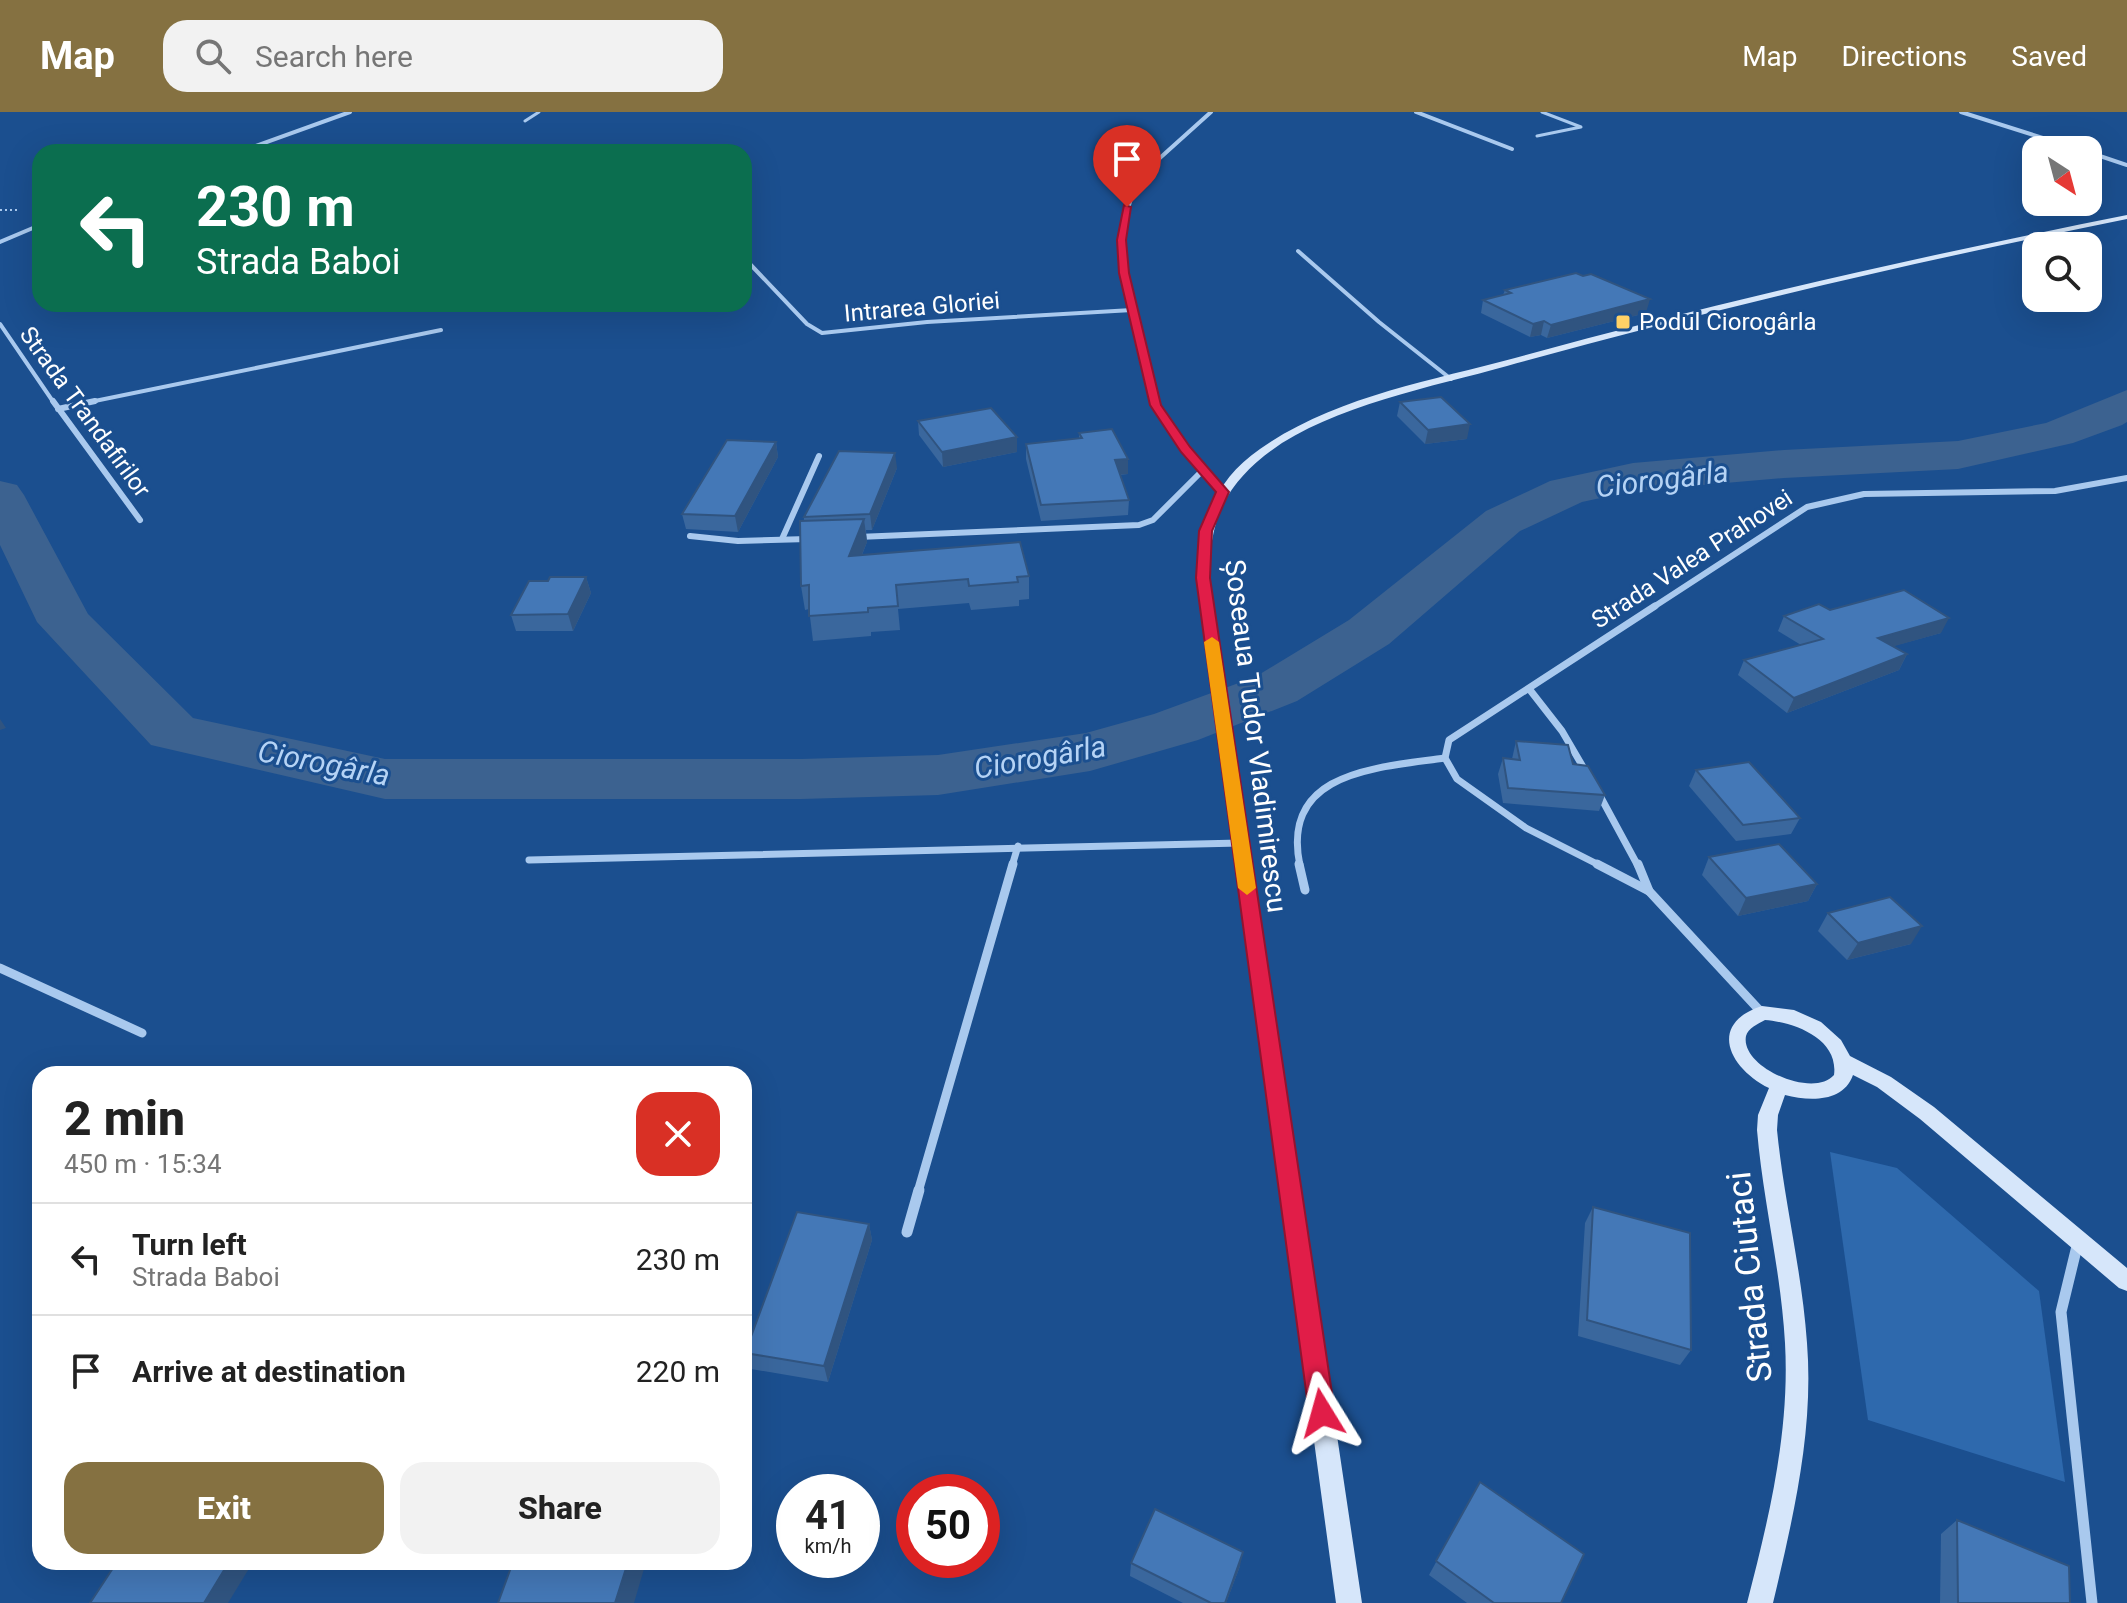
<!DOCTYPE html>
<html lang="en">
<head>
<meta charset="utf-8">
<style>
	body { margin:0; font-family:Roboto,sans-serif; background:#f2f2f2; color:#222; height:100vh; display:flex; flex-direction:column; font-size:30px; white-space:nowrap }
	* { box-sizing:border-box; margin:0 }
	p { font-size:26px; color:#767676 }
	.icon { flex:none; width:44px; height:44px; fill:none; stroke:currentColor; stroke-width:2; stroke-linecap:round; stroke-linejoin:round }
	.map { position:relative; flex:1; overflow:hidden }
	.sheet { position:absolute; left:32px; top:954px; width:720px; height:504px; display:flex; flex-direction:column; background:#fff; border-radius:24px; box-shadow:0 8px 32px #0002 }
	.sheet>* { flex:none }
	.banner { position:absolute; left:32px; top:32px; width:720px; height:168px; border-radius:24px; box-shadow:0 8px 32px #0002; background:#0b6e4f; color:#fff; overflow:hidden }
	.needle { width:52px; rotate:144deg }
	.buttons { position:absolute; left:2022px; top:24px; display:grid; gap:16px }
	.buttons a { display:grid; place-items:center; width:80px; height:80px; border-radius:16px; background:#fff; box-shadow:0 8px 32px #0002; font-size:40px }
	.speed { position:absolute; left:776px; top:1362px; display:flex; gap:16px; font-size:40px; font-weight:700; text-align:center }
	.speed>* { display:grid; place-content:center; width:104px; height:104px; border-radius:50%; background:#fff; box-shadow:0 8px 32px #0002; line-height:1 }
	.speed small { font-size:20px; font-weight:400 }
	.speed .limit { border:12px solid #d22; background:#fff; color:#111 }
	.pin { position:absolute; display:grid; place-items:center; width:68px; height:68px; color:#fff; margin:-82px -34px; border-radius:50% 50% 50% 0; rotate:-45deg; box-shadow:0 0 8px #0007 }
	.pin .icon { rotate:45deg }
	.me { position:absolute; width:88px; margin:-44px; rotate:352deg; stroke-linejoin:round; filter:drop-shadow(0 0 6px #0008) }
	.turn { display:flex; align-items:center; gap:28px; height:168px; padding:0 32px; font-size:36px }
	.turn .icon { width:104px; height:104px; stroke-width:2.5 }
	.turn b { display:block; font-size:56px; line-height:68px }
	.round { display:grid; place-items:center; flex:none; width:84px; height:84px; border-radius:24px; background:#f2f2f2 }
	.overview { display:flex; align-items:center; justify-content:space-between; height:136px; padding:0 32px }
	h1 { font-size:48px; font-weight:800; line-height:60px }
	.cta { display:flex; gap:16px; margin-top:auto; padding:16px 32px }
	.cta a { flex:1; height:92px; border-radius:24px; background:#857141; color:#fff; font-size:32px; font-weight:800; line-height:92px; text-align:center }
	.cta a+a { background:#f2f2f2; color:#222 }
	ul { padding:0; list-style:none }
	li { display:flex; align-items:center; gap:24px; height:112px; padding:0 32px; border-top:2px solid #e0e0e0 }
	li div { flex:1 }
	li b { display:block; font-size:30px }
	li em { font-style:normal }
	header { display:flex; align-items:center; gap:48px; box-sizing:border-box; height:112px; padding:0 40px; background:#857141; color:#fff }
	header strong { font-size:38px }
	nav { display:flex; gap:44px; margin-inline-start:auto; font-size:28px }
	.search { width:560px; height:72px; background:#f2f2f2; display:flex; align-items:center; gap:20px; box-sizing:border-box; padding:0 28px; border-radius:24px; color:#767676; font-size:30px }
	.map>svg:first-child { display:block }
	.green { fill:#2e69ad }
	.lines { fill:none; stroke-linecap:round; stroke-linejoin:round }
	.river { fill:#3c6290; fill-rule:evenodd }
	.path { stroke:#a9c9ee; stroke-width:2; stroke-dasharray:2 3; stroke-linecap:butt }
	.lane { stroke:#a9c9ee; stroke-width:3 }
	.street-far4 { stroke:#a9c9ee; stroke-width:4 }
	.street-far3 { stroke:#a9c9ee; stroke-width:6 }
	.street-far2 { stroke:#a9c9ee; stroke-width:7 }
	.street-far1 { stroke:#a9c9ee; stroke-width:9 }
	.street { stroke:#a9c9ee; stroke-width:11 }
	.secondary { fill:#d6e6fa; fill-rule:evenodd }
	.wall { fill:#3a679d }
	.shaded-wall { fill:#305480 }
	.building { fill:#4478b7; stroke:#305480; stroke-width:2 }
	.route { fill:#e11d48; stroke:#92132f; stroke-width:2 }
	.slow { fill:#f59e0b }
	.poi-dot { fill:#ffd166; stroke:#1b4f8f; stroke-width:3 }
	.labels { text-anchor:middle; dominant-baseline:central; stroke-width:6; stroke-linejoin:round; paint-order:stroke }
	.far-street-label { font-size:24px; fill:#fff; stroke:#1b4f8f }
	.far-poi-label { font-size:24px; fill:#fff; stroke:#1b4f8f; text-anchor:start }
	.street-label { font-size:28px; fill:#fff; stroke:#1b4f8f }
	.water-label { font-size:30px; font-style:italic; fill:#b5d3f5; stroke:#1b4f8f }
	.near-street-label { font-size:34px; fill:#fff; stroke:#1b4f8f }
</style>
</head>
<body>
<header>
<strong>Map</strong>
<div class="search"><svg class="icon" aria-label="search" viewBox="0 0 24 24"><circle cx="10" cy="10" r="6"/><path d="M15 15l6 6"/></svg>Search here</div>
<nav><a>Map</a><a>Directions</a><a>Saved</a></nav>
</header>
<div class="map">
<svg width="2127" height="1491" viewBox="0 0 2127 1491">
	<rect width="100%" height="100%" fill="#1b4f8f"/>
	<path class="green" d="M1830,1040L1897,1056L2039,1179L2065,1370L1868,1308Z"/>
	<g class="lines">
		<path class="river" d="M2127,278V310L2122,313L2073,331L1958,357L1784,366L1633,379L1582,390L1520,419L1389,532L1297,589L1198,628L1090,659L938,683L801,687H385L151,633L37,510L0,433V369L17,373L24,383L88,502L193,606L385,647H801L938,643L1086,621L1154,602L1255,565L1349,508L1486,399L1550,369L1633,351L1784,338L1958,329L2046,311Z"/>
		<path class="path" d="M0,98H19"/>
		<g class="lane">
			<path d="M525,9L539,0"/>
			<path d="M1537,24L1581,15L1542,0"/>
		</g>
		<g class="street-far4">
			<path d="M1416,0L1512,37"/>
			<path d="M1961,0L2081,38"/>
			<path d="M239,40L350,0"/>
			<path d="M2088,40L2127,53"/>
			<path d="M0,130L40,113"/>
			<path d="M1298,139L1379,210L1451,267"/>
			<path d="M744,150L749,151L807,212L822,221L927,210L1132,198"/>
			<path d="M0,212L54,291"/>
			<path d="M85,291L441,218"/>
			<path d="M1155,291L1125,171L1123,113L1133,80L1151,54L1211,0"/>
		</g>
		<g class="street-far3">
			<path d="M53,289L140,408"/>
			<path d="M1155,289L1177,328L1222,380"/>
			<path d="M58,297L95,289"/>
			<path d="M690,424L738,429L808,427"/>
			<path d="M858,425L1139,413L1153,408L1203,358"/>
			<path d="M782,427L819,344"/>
			<path d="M1652,496L1807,395L1864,382L2055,379L2127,366"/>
		</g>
		<g class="street-far2">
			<path d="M1530,578L1562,619L1586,660"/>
			<path d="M1599,682L1638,754"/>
			<path d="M529,748L1240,731"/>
			<path d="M1012,754L1018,734"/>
			<path d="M1300,754C1280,659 1376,656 1445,646"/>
			<path d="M1601,754L1526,716L1457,667L1445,646L1449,628L1655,494"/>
		</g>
		<g class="street-far1">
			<path d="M1299,752L1305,778"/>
			<path d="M1597,752L1649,779"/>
			<path d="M1638,752L1649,779L1762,901"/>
			<path d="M0,856L142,921"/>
			<path d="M918,1080L1013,752"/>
		</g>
		<g class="street">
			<path d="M907,1120L919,1078"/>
			<path d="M2078,1130L2061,1200L2092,1491"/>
		</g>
		<g class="secondary">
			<path d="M2127,103V107C1919,149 1712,197 1507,254C1432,275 1325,295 1264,344C1221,379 1210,412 1209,466L1362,1491H1336L1197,466C1198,412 1215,368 1260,337C1334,285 1430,269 1515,246C1717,190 1922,144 2127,103Z"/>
			<path d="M1762,894L1794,898L1821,910L1841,928L1850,944L1891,965L1934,995L2127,1156V1179L2119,1176L1920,1007L1877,975L1853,963C1843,991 1809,989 1785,983L1778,1003L1777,1018C1784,1089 1802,1159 1807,1231C1814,1319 1793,1406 1773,1491H1747C1769,1406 1790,1319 1785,1231C1781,1159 1763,1089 1757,1018L1758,1003L1769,976C1729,956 1707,912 1762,894ZM1765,908C1793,910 1839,926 1834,963C1813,987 1740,955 1746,924C1748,916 1758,912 1765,908Z"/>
		</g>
	</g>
	<g class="wall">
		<path d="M1505,178L1646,201L1547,226L1541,223L1530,225L1481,201L1483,188L1503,183Z"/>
		<path d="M1400,290L1467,327L1425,332L1397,304Z"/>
		<path d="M918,309L1017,340L943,355L919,323Z"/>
		<path d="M1079,321L1128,347V362L1120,363L1129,388L1128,403L1041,409L1026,347V332L1079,326Z"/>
		<path d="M776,330L778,345L738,420L686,417L682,402Z"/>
		<path d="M897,356L872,418H866L867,430L862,443L1029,464V487L1019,488V494L971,498L969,491L898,497L900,518L871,520V524L813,529L809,497L805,498L801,474L804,405Z"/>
		<path d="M586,465L591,481L573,519H516L511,503L548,469Z"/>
		<path d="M1830,498L1941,521L1893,534L1907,542L1899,558L1787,601L1738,563L1744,548L1801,533L1778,519L1784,504Z"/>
		<path d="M1516,629L1573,652L1605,683L1599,699L1503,691L1498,662L1503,646L1512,647Z"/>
		<path d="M1696,658L1800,706L1791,722L1736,729L1689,674Z"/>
		<path d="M1709,745L1817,772L1808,789L1738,804L1702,763Z"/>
		<path d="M1828,801L1911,832L1847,848L1818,819Z"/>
		<path d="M1593,1095L1691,1238L1680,1253L1578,1224L1585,1111Z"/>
		<path d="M869,1112L872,1128L828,1270L751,1257L745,1241Z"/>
		<path d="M1480,1370L1561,1491H1467L1429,1463Z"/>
		<path d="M1957,1408L2070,1491H1940L1941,1422Z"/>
		<path d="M1131,1451L1240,1454L1226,1491H1183L1130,1464Z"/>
	</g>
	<g class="shaded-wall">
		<path d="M1650,187L1646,201L1547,226L1551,213Z"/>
		<path d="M1544,209L1541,223L1530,225L1533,212Z"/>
		<path d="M1470,312L1467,327L1425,332L1428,318Z"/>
		<path d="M1017,325V340L943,355L942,340Z"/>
		<path d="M776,330L778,345L738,420L735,404Z"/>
		<path d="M895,341L897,356L872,418L870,402Z"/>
		<path d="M1128,347V362L1115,363V348Z"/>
		<path d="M864,407L867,430L852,467L849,444Z"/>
		<path d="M586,465L591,481L573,519L568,502Z"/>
		<path d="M1949,506L1941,521L1870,541L1878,526Z"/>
		<path d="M1907,542L1899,558L1787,601L1794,586Z"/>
		<path d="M0,607L6,616L0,618Z"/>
		<path d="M1817,772L1808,789L1738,804L1746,786Z"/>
		<path d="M1922,814L1911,832L1847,848L1858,831Z"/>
		<path d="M869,1112L872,1128L828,1270L824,1254Z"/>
		<path d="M1243,1440L1240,1454L1226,1491H1225Z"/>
		<path d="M229,1450H253L228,1491H204Z"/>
		<path d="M628,1450H646L634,1491H615Z"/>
	</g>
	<g class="building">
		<path d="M1576,161L1583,164L1591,162L1650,187L1551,213L1544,209L1533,212L1483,188L1511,181L1505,178Z"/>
		<path d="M1441,285L1470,312L1428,318L1400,290Z"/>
		<path d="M991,296L1017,325L942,340L918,309Z"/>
		<path d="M1112,317L1128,347L1115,348L1129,388L1041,393L1026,332L1082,326L1079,321Z"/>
		<path d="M727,328L776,330L735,404L682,402Z"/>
		<path d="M839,339L895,341L870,402L804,405Z"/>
		<path d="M864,407L849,444L1020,430L1029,464L1017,465L1018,470L969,474L968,467L896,473L898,494L868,496V500L809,504V473L801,474L800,409Z"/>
		<path d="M550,465H586L568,502L511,503L529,469H548Z"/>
		<path d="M1904,478L1949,506L1878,526L1907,542L1794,586L1744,548L1823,527L1784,504L1819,492L1830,498Z"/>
		<path d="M1516,629L1568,633L1573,652L1588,654L1605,683L1508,676L1503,646L1520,648Z"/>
		<path d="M1749,650L1800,706L1743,713L1696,658Z"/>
		<path d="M1779,732L1817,772L1746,786L1709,745Z"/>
		<path d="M1890,785L1922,814L1858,831L1828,801Z"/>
		<path d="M1593,1095L1690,1121L1691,1238L1587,1208Z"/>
		<path d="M797,1100L869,1112L824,1254L745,1241Z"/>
		<path d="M1480,1370L1584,1442L1561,1491H1494L1436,1449Z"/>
		<path d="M1155,1397L1243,1440L1225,1491H1211L1131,1451Z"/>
		<path d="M1957,1408L2069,1454L2070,1491H1958Z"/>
		<path d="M117,1450H229L204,1491H90Z"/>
		<path d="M513,1450H628L615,1491H498Z"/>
	</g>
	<path class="route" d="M1124,93L1131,95L1126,128L1129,161L1161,293L1190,335L1229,380L1212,419L1210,466L1335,1301L1331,1310L1322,1314L1313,1310L1309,1301L1196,466L1199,419L1216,380L1181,340L1150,293L1119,161L1117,128Z"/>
	<path class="slow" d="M1212,525L1219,530L1256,776L1247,783L1238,776L1204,530Z"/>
	<rect class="poi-dot" x="1615" y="202" width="16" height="16" rx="4"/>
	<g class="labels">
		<g class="far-street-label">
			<text transform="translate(922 195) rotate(-5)">Intrarea Gloriei</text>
			<text transform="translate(85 300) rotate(54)">Strada Trandafirilor</text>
			<text transform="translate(1692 447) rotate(-33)">Strada Valea Prahovei</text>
		</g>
		<g class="far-poi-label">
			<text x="1639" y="210">Podul Ciorogârla</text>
		</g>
		<g class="street-label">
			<text transform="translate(1256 624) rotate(83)">Șoseaua Tudor Vladimirescu</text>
		</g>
		<g class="water-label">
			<text transform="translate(1662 367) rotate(-7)">Ciorogârla</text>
			<text transform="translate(1040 645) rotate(-10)">Ciorogârla</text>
			<text transform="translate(324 651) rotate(11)">Ciorogârla</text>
		</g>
		<g class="near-street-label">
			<text transform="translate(1749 1165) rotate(-96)">Strada Ciutaci</text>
		</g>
	</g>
</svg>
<div class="buttons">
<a><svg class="needle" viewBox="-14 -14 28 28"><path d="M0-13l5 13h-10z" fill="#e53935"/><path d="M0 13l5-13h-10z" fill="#767676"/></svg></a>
<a><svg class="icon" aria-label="search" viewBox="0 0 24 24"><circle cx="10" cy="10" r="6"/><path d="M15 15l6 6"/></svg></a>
</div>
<div class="speed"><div>41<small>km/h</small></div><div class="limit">50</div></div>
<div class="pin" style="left:1127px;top:95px;background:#d93025"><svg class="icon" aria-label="arrive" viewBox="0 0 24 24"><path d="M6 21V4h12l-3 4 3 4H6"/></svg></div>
<svg class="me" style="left:1322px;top:1301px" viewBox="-20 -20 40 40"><path d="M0-17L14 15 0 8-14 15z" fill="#e11d48" stroke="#fff" stroke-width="4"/></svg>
<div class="banner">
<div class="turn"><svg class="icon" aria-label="left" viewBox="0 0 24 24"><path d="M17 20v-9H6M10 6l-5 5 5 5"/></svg><div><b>230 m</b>Strada Baboi</div></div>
</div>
<section class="sheet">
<div class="overview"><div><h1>2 min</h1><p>450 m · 15:34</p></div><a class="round" style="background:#d93025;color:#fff"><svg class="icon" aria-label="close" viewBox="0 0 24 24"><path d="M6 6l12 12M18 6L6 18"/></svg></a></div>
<ul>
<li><svg class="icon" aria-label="left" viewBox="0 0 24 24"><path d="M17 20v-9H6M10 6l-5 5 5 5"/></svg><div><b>Turn left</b><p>Strada Baboi</p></div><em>230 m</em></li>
<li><svg class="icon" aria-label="arrive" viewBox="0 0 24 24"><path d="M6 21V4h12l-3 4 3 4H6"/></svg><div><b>Arrive at destination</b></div><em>220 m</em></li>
</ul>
<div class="cta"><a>Exit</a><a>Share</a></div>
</section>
</div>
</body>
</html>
